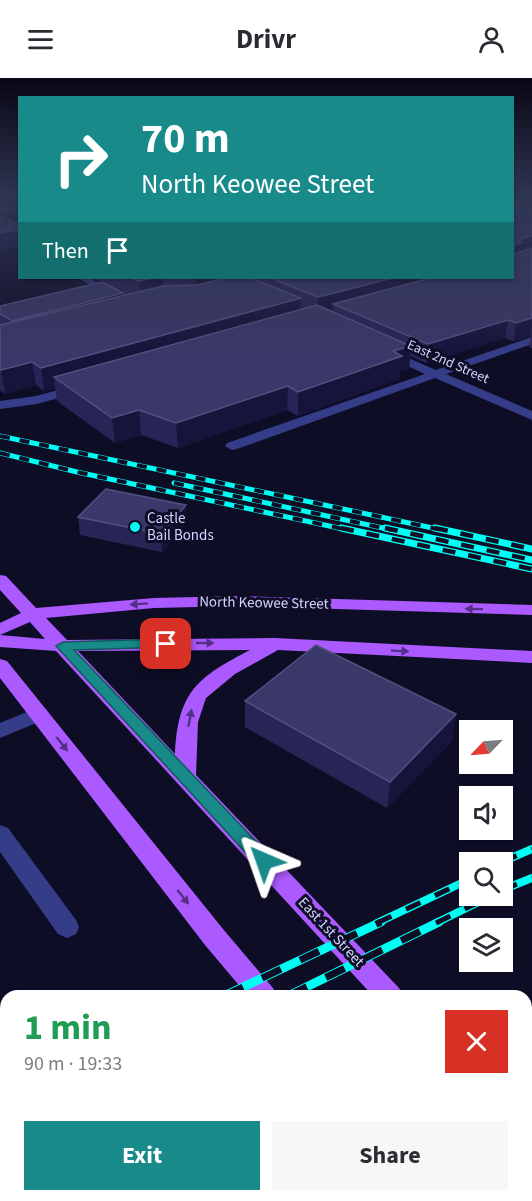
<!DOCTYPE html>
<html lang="en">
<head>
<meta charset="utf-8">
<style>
	body { margin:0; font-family:"Source Sans 3",sans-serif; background:#f7f7f7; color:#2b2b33; height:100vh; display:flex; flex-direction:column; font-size:22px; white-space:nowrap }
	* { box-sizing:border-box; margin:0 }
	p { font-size:20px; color:#7c7c81 }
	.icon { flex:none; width:33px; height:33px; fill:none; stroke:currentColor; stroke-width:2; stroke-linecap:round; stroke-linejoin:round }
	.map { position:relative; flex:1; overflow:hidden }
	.details { position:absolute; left:0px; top:912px; width:532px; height:212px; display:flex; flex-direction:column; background:#fff; border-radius:18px 18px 0 0; box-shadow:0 2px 4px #0004 }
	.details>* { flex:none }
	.hud { position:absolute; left:18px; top:18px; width:496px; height:183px; border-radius:0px; box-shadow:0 2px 4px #0004; background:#188a8a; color:#fff; overflow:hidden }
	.needle { width:39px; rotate:245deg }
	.tools { position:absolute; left:459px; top:642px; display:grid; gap:12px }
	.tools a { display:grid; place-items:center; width:54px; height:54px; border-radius:0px; background:#fff; box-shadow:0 2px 4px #0004; font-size:30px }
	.pin { position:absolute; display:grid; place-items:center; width:51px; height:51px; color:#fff; margin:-26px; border-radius:12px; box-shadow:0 3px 9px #0006 }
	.me { position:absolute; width:66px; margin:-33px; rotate:317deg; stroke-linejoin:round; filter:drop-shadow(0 0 4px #0008) }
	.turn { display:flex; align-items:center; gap:21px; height:126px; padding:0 24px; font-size:27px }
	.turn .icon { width:78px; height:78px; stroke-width:2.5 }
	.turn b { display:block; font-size:42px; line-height:51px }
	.then { display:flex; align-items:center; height:57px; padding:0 24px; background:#0003; gap:12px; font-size:22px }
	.round { display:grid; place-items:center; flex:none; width:63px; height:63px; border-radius:0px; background:#f7f7f7 }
	.headline { display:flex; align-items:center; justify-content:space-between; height:102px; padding:0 24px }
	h1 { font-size:36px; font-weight:700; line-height:45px; color:#1e9e55 }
	.button { display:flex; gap:12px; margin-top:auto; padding:12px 24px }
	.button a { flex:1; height:69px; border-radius:0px; background:#188a8a; color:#fff; font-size:24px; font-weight:700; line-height:69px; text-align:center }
	.button a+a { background:#f7f7f7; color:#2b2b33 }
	header { display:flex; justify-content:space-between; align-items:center; height:78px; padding:0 24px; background:#fff; font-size:27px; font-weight:700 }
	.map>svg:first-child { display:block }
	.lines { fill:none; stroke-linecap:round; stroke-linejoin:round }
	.minor { fill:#353d89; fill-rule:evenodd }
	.major { fill:#ab5aff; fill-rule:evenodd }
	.rail-far3-casing { stroke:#00fef5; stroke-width:5 }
	.rail-far2-casing { stroke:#00fef5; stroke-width:7 }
	.rail-far1-casing { stroke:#00fef5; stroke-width:8 }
	.rail-casing { stroke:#00fef5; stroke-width:9 }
	.rail-far3 { stroke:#0e0d26; stroke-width:4; stroke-dasharray:10; stroke-linecap:butt }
	.rail-far2 { stroke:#0e0d26; stroke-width:4.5; stroke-dasharray:13; stroke-linecap:butt }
	.rail-far1 { stroke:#0e0d26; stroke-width:5; stroke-dasharray:16; stroke-linecap:butt }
	.rail { stroke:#0e0d26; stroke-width:7; stroke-dasharray:21; stroke-linecap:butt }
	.wall { fill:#282556 }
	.shaded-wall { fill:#16143b }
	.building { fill:#3a3868; stroke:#525080; stroke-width:1.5 }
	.oneway { fill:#553088 }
	.route { fill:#188a8a; stroke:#105a5a; stroke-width:1.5 }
	.poi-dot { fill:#00fef5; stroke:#0e0d26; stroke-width:2 }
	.labels { text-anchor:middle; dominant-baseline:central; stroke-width:6; stroke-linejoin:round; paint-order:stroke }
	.far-street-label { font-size:14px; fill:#d3d3ff; stroke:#0e0d26 }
	.poi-label { font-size:15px; fill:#d3d3ff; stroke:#0e0d26; text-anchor:start }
	.street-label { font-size:15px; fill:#d3d3ff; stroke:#0e0d26 }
</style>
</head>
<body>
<header><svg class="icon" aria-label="menu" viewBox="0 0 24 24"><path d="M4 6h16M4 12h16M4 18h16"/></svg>Drivr<svg class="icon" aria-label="person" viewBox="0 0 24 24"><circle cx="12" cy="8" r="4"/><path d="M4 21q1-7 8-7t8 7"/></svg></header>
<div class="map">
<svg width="532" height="1123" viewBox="0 0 532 1123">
	<rect width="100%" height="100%" fill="#0e0d26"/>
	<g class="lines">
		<g class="minor">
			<path d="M20,128V132L0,135V131Z"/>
			<path d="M78,200H89L121,217L113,219Z"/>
			<path d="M532,259V266L446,296L532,333V342L435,300L237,371L232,372L225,368L227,365L425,296L384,277V273H392L436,292Z"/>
			<path d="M79,306L85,310L83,313L37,326L0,331V323L36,318Z"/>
			<path d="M39,629L46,631L49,636L46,641L0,660V645Z"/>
			<path d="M0,747L8,750L76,842L79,849L76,856L67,860L58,856L0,774Z"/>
		</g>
		<g class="major">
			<path d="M0,497L6,498L36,530L154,520L239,518L532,527V537L239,528L154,530L46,540L67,562L275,560L532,573V585L278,572L235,596L206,620L198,644L196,697L399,910L403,918H373L56,573L0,569V557L45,561L30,544L0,557V545L21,535L0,512ZM250,572C198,599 178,613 175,676L78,573Z"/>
			<path d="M0,581L7,583L223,851L273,910L277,918H248L205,867L0,600Z"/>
			<path d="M526,1049L532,1052V1085L526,1083Z"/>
			<path d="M417,1118H451L454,1123H419Z"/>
		</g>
		<defs>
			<g id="rail-far3">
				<path d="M0,358L442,452"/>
				<path d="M0,375L77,394L348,452"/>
				<path d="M174,405L392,452"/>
			</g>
			<g id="rail-far2">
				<path d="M341,450L532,491"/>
				<path d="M385,450L532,482"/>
				<path d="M435,450L532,471"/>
			</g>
			<g id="rail-far1">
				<path d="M502,784L532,771"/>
				<path d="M502,812L532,800"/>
				<path d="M377,845L470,801"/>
				<path d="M436,845L491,818"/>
			</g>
			<g id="rail">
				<path d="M224,918L381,844"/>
				<path d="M288,918L439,844"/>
				<path d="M0,1024L6,1021"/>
				<path d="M0,1062L6,1059"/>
			</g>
		</defs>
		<use href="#rail-far3" class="rail-far3-casing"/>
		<use href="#rail-far2" class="rail-far2-casing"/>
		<use href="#rail-far1" class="rail-far1-casing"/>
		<use href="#rail" class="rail-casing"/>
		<use href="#rail-far3" class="rail-far3"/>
		<use href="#rail-far2" class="rail-far2"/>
		<use href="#rail-far1" class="rail-far1"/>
		<use href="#rail" class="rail"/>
	</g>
	<g class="wall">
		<path d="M513,121H532V270L529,269L531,258L514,263L505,260L426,285L410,278L409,291L400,293L399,301L298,338L287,332L178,370L141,357L115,365L57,323L55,310L44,313L36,307L5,316L0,312V228L101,204L92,200H214V203L257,202V200H513Z"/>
		<path d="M78,439L187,444L162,474L80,457Z"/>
		<path d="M245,623L456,636L452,663L387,730L245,649Z"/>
	</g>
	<g class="shaded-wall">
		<path d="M525,121H532V132L523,134Z"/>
		<path d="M20,151V169L0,173V155Z"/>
		<path d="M532,158V173L513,182L514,167L517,162Z"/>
		<path d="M154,200H162L163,218L140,224L139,203Z"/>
		<path d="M196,200H214V213L197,218Z"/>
		<path d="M393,200H452L333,226V232L317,237L318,219Z"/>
		<path d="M123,215L124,228L14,257L12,243Z"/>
		<path d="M301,220L300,242L54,299L55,310L44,313L41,290Z"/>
		<path d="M532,240L531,258L514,263L516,245Z"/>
		<path d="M508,242L505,260L426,285L428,266Z"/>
		<path d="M411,268L409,291L400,293L399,301L298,338V314L393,273Z"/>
		<path d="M32,284L36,307L5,316L1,292Z"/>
		<path d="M288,308L287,332L178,370L176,345Z"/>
		<path d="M139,332L141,357L115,365L112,340Z"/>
		<path d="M186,427L187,444L162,474L161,456Z"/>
		<path d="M456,636L452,663L387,730L390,704Z"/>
	</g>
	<g class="building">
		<path d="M513,121L515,126L532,130V158L517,162L522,164L514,167V176L532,170V240L516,245L508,242L428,266L333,226L431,200H513Z"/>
		<path d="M0,138L20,147V151L0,155Z"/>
		<path d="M131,200H154L139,203Z"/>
		<path d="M225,200H251L301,220L41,290L32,284L1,292H0V247L163,208L197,207Z"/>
		<path d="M270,200H393L318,219Z"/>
		<path d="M102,204L123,215L12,243L0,236V228Z"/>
		<path d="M317,227L411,268L393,273L402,278L298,314L288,308L176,345L139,332L112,340L54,299Z"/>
		<path d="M106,411L186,427L161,456L78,439Z"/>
		<path d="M316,567L456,636L390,704L245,623Z"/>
	</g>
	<defs><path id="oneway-solid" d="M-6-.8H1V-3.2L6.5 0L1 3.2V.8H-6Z" transform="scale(1.5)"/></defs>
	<g class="oneway">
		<use href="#oneway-solid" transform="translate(139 526) rotate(176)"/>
		<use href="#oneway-solid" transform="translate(474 531) rotate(-179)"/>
		<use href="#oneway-solid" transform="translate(205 565)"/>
		<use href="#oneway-solid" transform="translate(400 573) rotate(3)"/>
		<use href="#oneway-solid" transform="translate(190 640) rotate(-79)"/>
		<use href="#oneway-solid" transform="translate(62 666) rotate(52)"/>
		<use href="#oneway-solid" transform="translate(183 819) rotate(52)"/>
	</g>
	<linearGradient id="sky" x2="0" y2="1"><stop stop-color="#080715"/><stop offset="0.43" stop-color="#303552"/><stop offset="1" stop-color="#303552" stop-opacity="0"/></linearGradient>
	<rect width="532" height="279" fill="url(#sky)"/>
	<path class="route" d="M166,561L173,566L171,569L74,572L270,778L273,783L270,788L264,790L258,788L56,568L63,564Z"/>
	<circle class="poi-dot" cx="135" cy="449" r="6"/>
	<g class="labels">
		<g class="far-street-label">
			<text transform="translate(448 284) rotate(24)">East 2nd Street</text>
		</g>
		<g class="poi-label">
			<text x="147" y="440">Castle<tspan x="147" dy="17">Bail Bonds</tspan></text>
		</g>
		<g class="street-label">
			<text transform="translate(264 525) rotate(1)">North Keowee Street</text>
			<text transform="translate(331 854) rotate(47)">East 1st Street</text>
		</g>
	</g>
</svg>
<div class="tools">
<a><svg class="needle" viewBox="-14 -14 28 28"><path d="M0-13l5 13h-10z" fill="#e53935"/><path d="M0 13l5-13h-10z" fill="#7c7c81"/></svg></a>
<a><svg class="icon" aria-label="sound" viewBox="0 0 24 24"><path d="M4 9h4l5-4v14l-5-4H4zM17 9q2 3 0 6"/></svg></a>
<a><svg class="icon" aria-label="search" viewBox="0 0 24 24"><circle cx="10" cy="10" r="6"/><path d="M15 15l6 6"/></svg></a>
<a><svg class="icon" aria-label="layers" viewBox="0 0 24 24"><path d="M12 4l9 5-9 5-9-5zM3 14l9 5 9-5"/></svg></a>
</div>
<div class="pin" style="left:166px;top:566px;background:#d93025"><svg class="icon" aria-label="arrive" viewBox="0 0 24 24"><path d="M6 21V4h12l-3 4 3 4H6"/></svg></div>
<svg class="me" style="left:264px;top:783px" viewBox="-20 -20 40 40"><path d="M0-17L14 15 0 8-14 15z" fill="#188a8a" stroke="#fff" stroke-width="4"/></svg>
<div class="hud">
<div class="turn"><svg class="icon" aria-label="right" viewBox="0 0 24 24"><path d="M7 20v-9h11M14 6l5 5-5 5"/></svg><div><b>70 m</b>North Keowee Street</div></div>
<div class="then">Then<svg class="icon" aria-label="arrive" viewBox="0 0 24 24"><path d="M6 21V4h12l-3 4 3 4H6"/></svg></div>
</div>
<section class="details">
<div class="headline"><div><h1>1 min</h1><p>90 m · 19:33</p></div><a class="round" style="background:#d93025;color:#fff"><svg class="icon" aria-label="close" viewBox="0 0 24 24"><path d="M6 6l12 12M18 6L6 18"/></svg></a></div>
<div class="button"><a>Exit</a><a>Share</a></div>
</section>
</div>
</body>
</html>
